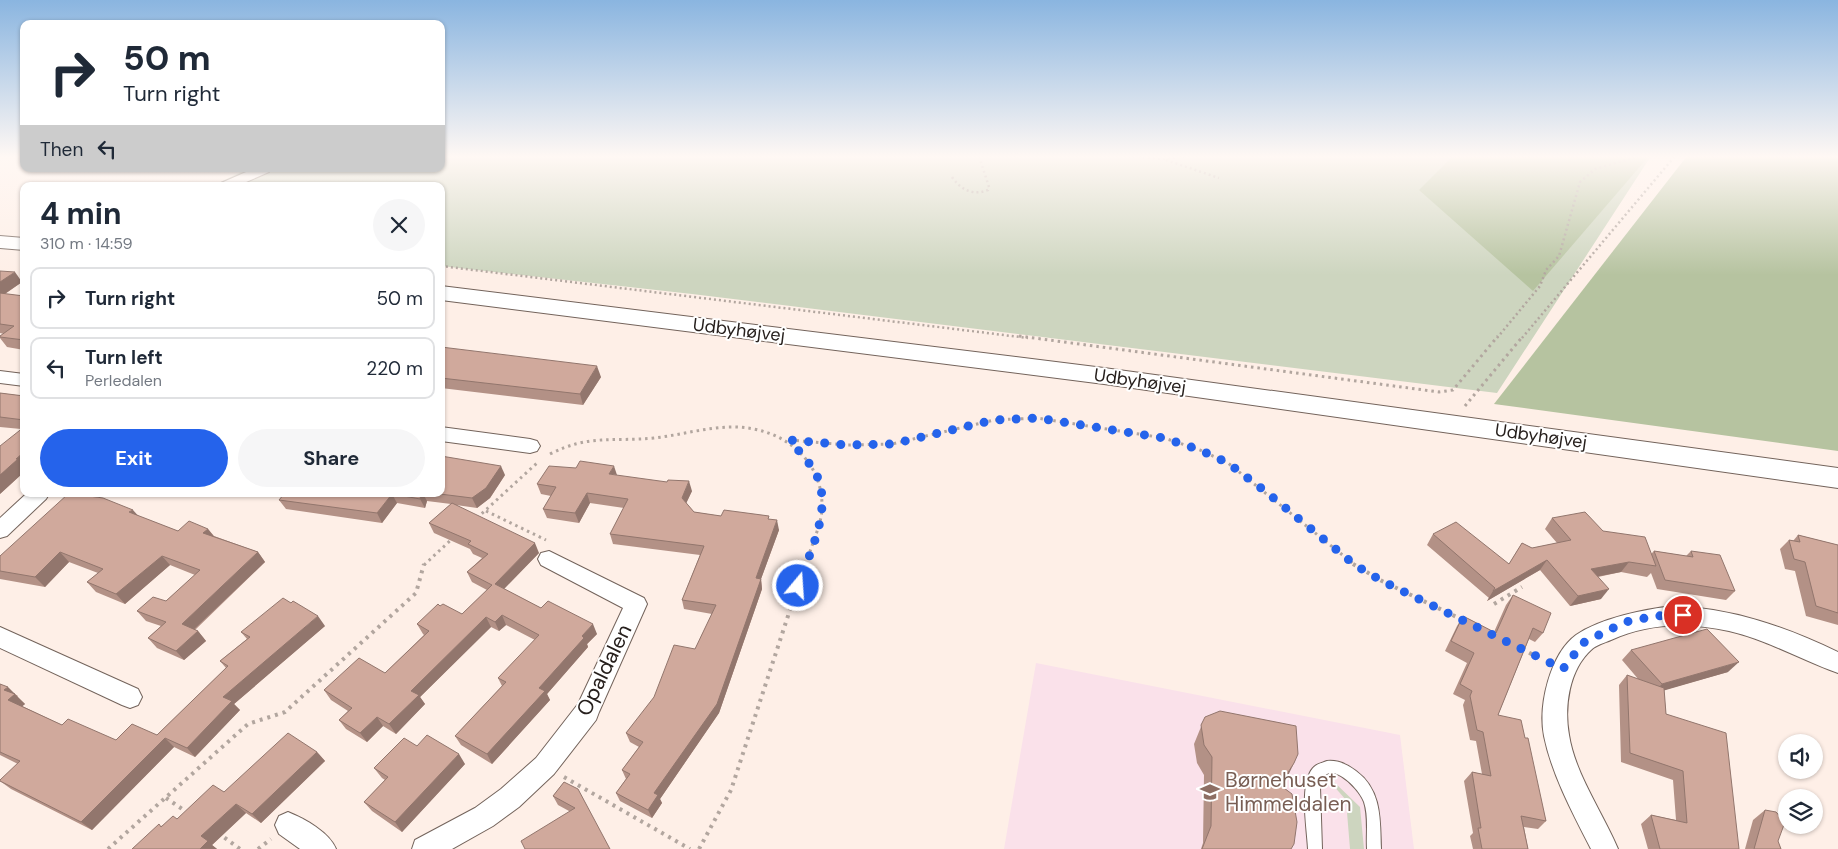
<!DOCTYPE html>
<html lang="en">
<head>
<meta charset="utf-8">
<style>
	body { margin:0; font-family:"DM Sans",sans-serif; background:#f6f6f7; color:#1f2937; height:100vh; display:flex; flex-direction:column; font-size:19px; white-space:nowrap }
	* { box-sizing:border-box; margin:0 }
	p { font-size:16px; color:#747a83 }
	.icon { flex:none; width:28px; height:28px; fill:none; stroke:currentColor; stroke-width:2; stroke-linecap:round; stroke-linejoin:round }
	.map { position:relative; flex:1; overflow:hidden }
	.panel { position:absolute; left:20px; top:182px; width:425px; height:315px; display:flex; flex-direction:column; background:#fff; border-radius:10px; box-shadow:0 1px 4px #0004 }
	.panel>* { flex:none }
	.banner { position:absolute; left:20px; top:20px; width:425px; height:152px; border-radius:10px; box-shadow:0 1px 4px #0004; background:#fff; color:#1f2937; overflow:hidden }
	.controls { position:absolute; left:1778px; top:734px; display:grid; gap:10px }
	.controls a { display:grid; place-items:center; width:45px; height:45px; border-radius:50%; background:#fff; box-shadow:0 1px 4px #0004; font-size:25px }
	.pin { position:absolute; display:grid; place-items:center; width:42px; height:42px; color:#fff; margin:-21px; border:2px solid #fff; border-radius:50%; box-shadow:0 1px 5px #0007 }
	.me { position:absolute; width:55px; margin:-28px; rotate:18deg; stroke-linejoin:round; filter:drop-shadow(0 0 4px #0008) }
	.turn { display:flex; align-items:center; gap:18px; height:105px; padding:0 20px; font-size:22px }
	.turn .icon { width:65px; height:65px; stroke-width:2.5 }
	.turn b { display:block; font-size:35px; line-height:42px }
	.then { display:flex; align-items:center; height:48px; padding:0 20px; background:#0003; gap:10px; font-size:19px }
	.round { display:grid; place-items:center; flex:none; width:52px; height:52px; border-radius:26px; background:#f6f6f7 }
	.summary { display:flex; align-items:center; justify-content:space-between; height:85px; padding:0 20px }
	h1 { font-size:30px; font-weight:700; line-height:38px }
	.primary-button { display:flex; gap:10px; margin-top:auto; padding:10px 20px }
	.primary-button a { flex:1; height:58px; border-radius:30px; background:#2563eb; color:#fff; font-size:20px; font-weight:700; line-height:58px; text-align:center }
	.primary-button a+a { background:#f6f6f7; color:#1f2937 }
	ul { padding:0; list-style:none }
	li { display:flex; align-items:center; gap:15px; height:62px; margin:0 10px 8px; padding:0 10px; border:2px solid #e0e1e3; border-radius:10px }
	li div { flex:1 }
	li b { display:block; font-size:19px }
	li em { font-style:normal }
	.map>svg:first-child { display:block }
	.education { fill:#fae1ea }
	.green { fill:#cdd5bf }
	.forest { fill:#b6c3a0 }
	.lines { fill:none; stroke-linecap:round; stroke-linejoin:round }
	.lane-casing { stroke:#73635b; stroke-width:2 }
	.street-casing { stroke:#73635b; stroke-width:2 }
	.secondary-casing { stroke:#73635b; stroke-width:2 }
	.path-far2 { stroke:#b2a69f; stroke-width:2.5; stroke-dasharray:2 3; stroke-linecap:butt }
	.path-far1 { stroke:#b2a69f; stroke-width:3; stroke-dasharray:2.5 4; stroke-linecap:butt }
	.path { stroke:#b2a69f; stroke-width:4; stroke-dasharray:3 5; stroke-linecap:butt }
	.lane { fill:#fff; fill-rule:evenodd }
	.street { fill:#fff; fill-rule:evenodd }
	.secondary { fill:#fff; fill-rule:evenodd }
	.wall { fill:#b39186 }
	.shaded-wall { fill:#92766d }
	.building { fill:#d0a99c; stroke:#92766d }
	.route { stroke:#2563eb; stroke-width:9; stroke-dasharray:0 16.2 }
	.labels { text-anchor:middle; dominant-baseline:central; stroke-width:4; stroke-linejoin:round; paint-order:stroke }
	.street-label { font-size:18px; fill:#27201d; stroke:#fff }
	.near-street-label { font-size:21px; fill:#27201d; stroke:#fff }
	.near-education-label { font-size:21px; fill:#785e54; stroke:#fff; text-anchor:start }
</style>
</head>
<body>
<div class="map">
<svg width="1838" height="849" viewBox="0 0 1838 849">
	<rect width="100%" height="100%" fill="#feefe7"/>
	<path class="education" d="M1036,663L1400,735L1414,849H1004Z"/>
	<g class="green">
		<path d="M441,156H1651L1497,393L692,294L441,266V186H212L247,169H441Z"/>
		<path d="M1333,781L1360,807L1364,849H1350L1346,800L1332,784Z"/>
	</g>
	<g class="forest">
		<path d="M1453,156H1649L1533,291L1419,190Z"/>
		<path d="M1687,156H1838V451L1494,404Z"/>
	</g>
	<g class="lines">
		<defs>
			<path id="lane" d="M1327,761C1337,760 1347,764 1356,771C1382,790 1380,820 1381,849H1367C1366,834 1369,817 1364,802C1358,786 1325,755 1320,787L1322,849H1308C1307,828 1299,784 1313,768C1316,764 1322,763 1327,761Z"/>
			<g id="street">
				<path d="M253,169H271L269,172L237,186H219L221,183Z"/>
				<path d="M0,371L24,374V386L0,383Z"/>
				<path d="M441,427L530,439L537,441L540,446L537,451L530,453L441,441Z"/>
				<path d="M26,494H49L46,499L7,536L0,538V518Z"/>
				<path d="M549,551L644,598L647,604L599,712L596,720L554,774L519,807L493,826L452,849H412L415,840L475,808L501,789L536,758L578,704L623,608L541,565L538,559L541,553Z"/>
				<path d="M1674,606C1732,608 1786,627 1838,652V673C1801,660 1768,640 1729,631C1689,622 1648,623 1611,640C1604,643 1596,645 1591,650C1569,670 1564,707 1569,735C1575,774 1603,813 1618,849H1591C1573,814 1552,775 1544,736C1538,706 1550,654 1576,635C1601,618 1645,609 1674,606Z"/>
				<path d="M0,627L138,689L142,697L138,705L130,708L122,705L0,648Z"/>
				<path d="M288,812C305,819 329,832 336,849H300L279,834L275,825L279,816Z"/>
			</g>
			<g id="secondary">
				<path d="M0,236L24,238V250L0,248Z"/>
				<path d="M441,286L1104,368L1838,468V488L1104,384L441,300Z"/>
			</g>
		</defs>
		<use href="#lane" class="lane-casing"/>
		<use href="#street" class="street-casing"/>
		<use href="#secondary" class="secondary-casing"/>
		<g class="path-far2">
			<path d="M1128,156L1163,159L1189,156"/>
			<path d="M1166,160L1219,178"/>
			<path d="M952,177C961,190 973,196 988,190L989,187L979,156"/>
			<path d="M441,266L1028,338"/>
			<path d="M1497,338L1540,286L1546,270L1559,256L1580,182L1595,169L1639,156"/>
			<path d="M1522,338L1675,156"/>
		</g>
		<g class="path-far1">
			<path d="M1019,336L1439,392L1453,390L1498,336"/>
			<path d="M1465,406L1523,336"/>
			<path d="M790,440L847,445L892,444L994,420L1037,418L1164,438L1200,450L1228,463L1355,565"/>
			<path d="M550,454C589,434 614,442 654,438C681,435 707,427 733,427C782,427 824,459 822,510C821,525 810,550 805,565"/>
			<path d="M486,511L546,540"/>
			<path d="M477,518L537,463"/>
			<path d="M424,565L453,538"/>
		</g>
		<g class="path">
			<path d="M1353,564L1382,581L1465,621"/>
			<path d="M1494,604L1522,587"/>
			<path d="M1522,649L1543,660"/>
			<path d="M564,777L690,849"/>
			<path d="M166,798L188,813"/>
			<path d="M218,833L240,849"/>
			<path d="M108,849L248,724L285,712L416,593L424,564"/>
			<path d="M258,849L271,839"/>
			<path d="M699,849L731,790L805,564"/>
		</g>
		<use href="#lane" class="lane"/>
		<use href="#street" class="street"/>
		<use href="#secondary" class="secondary"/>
	</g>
	<g class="wall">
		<path d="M0,271L22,282L5,294L24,296V350L7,347L0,338V336L4,334L0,333Z"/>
		<path d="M441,347L601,377L583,405L441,388Z"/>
		<path d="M0,393L24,396V472L0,494L21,429L0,427Z"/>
		<path d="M505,475L490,498L477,508L456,505L539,553L504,589L541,608L597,634L587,644L588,647L547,694L550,700L492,764L461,745L455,736L502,686L498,678L535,640L506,625L499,631L491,627L420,697L425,704L396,734L383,726L367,742L346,729L339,720L348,711L331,700L324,690L385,673L424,635L423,634L417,624L440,606L462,614L487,590L472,582L467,572L482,558L473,554L470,549L434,533L429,523L451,504L427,501L425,508L397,503L382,523L286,509L279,500L284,494H441Z"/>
		<path d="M537,484L692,491L686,503L694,512L721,516L769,519L779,530L761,579L762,589L719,713L660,799L662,803L652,818L620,801L616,793L626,779L622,770L639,747L630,742L626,733L695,649L712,614L684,609L682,600L700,555L613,544L610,534L624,508L590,503L579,523L547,518L543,509L551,496L541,494Z"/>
		<path d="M138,516L178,531L208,529L214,536L258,552L265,562L195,630L198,631L206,641L184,660L157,648L148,638L161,626L146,621L137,611L166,601L195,575L170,565L125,604L96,592L87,582L98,573L69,562L45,587L0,579V556Z"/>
		<path d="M1552,518L1603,531L1651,554L1654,551L1686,556L1691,551L1735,591L1726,600L1657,589L1651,573L1647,577L1621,572L1598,577L1601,599L1570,606L1540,570L1487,601L1489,598L1427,545L1433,534L1509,564L1522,543L1532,548L1557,543L1545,529Z"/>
		<path d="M1798,535L1838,545V625L1806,616L1795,571L1785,569L1780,549L1789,540L1793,541Z"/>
		<path d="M1513,595L1543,633L1535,642L1529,639L1498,715L1525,738L1546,821L1538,829L1524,827L1528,849H1473L1470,836L1473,833L1464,781L1472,772L1482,774L1476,741L1470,740L1463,705L1465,700L1453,694L1467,663L1445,651L1457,626L1463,616L1494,632L1506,605Z"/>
		<path d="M325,626L234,704L240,710L195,757L174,747L92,830L11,789L0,781L18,764L0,755V684L18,696L17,697L25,704L22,706L62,725L116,740L157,735L226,668L220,661L247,639L241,632Z"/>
		<path d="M1631,650L1728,672L1664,690L1666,714L1739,849H1648L1641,824L1651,815L1676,820L1673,780L1621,762L1619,685L1627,675L1639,680L1622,660Z"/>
		<path d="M1205,717L1285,782L1282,786L1291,849H1201L1203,843L1204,775L1197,763L1194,744Z"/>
		<path d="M417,746L465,764L402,832L372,811L364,802L385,780L382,778L374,768Z"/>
		<path d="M317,752L325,761L261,823L246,813L212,845L217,849H132L161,826L177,819L224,792Z"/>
		<path d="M564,782L610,849L569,811L558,805L553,796Z"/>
		<path d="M1765,810L1781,849H1745L1753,820Z"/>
	</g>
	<g class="shaded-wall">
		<path d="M15,272L22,282L0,297V282Z"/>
		<path d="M597,366L601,377L583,405L580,394Z"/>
		<path d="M24,452V472L0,494V475Z"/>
		<path d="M501,466L505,475L490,498L477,508L472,498Z"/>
		<path d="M614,466L617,475L609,474Z"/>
		<path d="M689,481L692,491L684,508L682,498Z"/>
		<path d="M587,493L590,503L579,523L575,513Z"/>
		<path d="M392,494L397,503L382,523L377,513Z"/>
		<path d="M421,494H423L427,501L425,508L420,499Z"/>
		<path d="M133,510L141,519L129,512Z"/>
		<path d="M777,520L779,530L761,579L762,589L719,713L660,799L662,803L652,818L648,810L654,793L756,578Z"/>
		<path d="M208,529L215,538L203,533Z"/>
		<path d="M535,543L539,553L499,594L495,584Z"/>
		<path d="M60,552L69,562L45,587L35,577Z"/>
		<path d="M258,552L265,562L190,633L182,624Z"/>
		<path d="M162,556L170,565L125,604L116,594Z"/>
		<path d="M1547,560L1540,570L1487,601L1493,591Z"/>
		<path d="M1629,562L1621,572L1584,579L1591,569Z"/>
		<path d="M1609,589L1601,599L1570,606L1578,596Z"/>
		<path d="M502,615L506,625L499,631L495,622Z"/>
		<path d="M318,616L325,626L234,704L240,710L195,757L187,748L223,697Z"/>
		<path d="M486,617L491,627L420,697L425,704L396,734L389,724L411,691Z"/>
		<path d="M593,624L597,634L587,644L588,647L547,694L550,700L492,764L487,754L539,688L582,636Z"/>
		<path d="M198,631L206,641L184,660L176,651Z"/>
		<path d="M1739,662L1728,672L1652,694L1662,684Z"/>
		<path d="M8,687L25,704L19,709L8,700L4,690Z"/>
		<path d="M377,717L383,726L367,742L360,733Z"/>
		<path d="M165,738L174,747L92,830L81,822Z"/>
		<path d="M317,752L325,761L261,823L252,814Z"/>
		<path d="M459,754L465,764L402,832L395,822Z"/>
		<path d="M1294,763L1285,782L1271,803L1280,785Z"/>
		<path d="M236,804L246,813L212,845L217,849H200L201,836Z"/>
	</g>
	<g class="building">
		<path d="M0,271L15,272L0,282Z"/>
		<path d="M0,293L24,296V340L0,337V336L14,326L0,324Z"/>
		<path d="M441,347L597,366L580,394L441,378Z"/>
		<path d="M0,393L24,396V420L0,417Z"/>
		<path d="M24,427V452L16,459H18L0,475V446Z"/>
		<path d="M441,456L501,466L486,488L472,498L440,494H441Z"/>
		<path d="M580,461L614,466L609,474L667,482L668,480L689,481L682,498L694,512L721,516L724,510L769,516L768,519L777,520L756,578L761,579L717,704L654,793L658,795L648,810L616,793L630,774L622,770L643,742L626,733L654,697L674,645L695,649L716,605L682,600L704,546L610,534L628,499L587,493L575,513L543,509L556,487L537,484L549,466L576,468Z"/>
		<path d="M68,494H75L103,498L133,510L129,512L178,531L189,521L208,529L203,533L258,552L182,624L198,631L176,651L148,638L166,622L137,611L153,597L166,601L200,570L162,556L116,594L87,582L103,569L60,552L35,577L0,571V556Z"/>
		<path d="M284,494H392L377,513L279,500Z"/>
		<path d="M393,494H421L420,499Z"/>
		<path d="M452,503L535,543L495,584L541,608L548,601L593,624L582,636L584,638L539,688L545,691L487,754L455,736L506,682L498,678L539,635L502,615L495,622L486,617L411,691L419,695L389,724L377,717L360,733L339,720L352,708L324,690L359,658L385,673L429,631L417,624L438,604L440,606L443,604L462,614L492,585L467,572L488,554L468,544L471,541L429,523Z"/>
		<path d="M1585,512L1603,531L1645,537L1656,566L1629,562L1591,569L1609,589L1578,596L1547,560L1493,591L1495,588L1433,534L1456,522L1509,564L1522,543L1532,548L1571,540L1552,518Z"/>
		<path d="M1798,535L1838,545V613L1816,606L1805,562L1794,559L1789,540L1800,542Z"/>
		<path d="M1654,551L1693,557L1691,551L1720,555L1735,591L1665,580Z"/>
		<path d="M1513,595L1551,613L1543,633L1533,628L1498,715L1521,720L1525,738H1528L1546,821L1521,816L1528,849H1482L1478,828H1481L1472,772L1491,776L1483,732L1477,730L1470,696L1472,691L1460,684L1474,653L1451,641L1463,616L1496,633Z"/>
		<path d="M283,598L291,603L293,601L318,616L223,697L232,701L187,748L165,738L81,822L0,781V780L20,761L0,752V684L8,687L4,690L15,694L8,700L62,725L68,719L116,740L132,724L157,735L228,666L220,661L250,637L241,632Z"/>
		<path d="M1707,629L1739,662L1662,684L1631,650Z"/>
		<path d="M1627,675L1664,688L1666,714L1726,733L1739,849H1660L1651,815L1687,823L1683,771L1630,753Z"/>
		<path d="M1220,711L1296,726L1298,754L1294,763L1280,785L1292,794L1297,822L1294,844L1291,849H1202L1211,826L1212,757L1204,745L1201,725L1205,717Z"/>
		<path d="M288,733L317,752L252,814L236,804L201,836L208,841L200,849H132L159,824L161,827L173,816L177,819L213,785L224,792Z"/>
		<path d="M427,735L459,754L395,822L364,802L388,777L374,768L404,738L417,746Z"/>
		<path d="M564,782L578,789L610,849H525L521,841L575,808L553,796Z"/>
		<path d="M1765,810L1776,812L1785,822L1778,841L1781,849H1754Z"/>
	</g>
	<linearGradient id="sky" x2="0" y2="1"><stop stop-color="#8ab5e0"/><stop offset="0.57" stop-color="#fff8f4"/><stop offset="1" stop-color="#fff8f4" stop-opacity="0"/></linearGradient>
	<rect width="1838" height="275" fill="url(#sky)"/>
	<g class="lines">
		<path class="route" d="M798,586C809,554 830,515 819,481C814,466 799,452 790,440L847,445L892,444L994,420L1037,418L1164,438L1200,450L1228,463L1265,491L1355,565L1382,581L1563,669L1583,643L1625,622L1656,616L1683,615"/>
	</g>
	<defs>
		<symbol id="school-bare" viewBox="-9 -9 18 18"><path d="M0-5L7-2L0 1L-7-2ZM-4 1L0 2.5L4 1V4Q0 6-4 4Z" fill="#8d6e63" stroke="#fff" stroke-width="2.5" paint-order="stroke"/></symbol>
	</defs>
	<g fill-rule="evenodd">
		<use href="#school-bare" x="1196" y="778" width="28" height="28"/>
	</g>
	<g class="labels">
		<g class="street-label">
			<text transform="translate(739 330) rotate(7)">Udbyhøjvej</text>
			<text transform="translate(1140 381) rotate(8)">Udbyhøjvej</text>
			<text transform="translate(1541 436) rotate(8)">Udbyhøjvej</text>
		</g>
		<g class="near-street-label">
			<text transform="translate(604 670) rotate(-64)">Opaldalen</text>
		</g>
		<g class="near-education-label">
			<text x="1225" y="780">Børnehuset<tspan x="1225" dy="24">Himmeldalen</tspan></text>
		</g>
	</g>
</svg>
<div class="controls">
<a><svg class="icon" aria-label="sound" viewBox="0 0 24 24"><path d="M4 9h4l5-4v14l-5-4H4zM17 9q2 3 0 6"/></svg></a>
<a><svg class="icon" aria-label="layers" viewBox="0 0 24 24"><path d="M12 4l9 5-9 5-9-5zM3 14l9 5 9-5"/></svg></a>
</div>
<div class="pin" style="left:1683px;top:615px;background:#d93025"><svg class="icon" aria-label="arrive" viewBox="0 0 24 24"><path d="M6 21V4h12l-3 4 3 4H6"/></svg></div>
<svg class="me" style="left:798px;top:586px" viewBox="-20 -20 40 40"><circle r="17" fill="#2563eb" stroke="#fff" stroke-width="3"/><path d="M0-11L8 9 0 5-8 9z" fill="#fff"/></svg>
<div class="banner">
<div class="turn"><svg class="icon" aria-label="right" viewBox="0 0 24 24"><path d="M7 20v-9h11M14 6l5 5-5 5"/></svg><div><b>50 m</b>Turn right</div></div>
<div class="then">Then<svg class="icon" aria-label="left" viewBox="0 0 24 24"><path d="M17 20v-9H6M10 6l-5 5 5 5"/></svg></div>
</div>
<section class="panel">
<div class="summary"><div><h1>4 min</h1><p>310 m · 14:59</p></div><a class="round"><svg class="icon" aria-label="close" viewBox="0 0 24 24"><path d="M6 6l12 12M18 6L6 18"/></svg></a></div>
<ul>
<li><svg class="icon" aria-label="right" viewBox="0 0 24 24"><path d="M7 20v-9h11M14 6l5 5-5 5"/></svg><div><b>Turn right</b></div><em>50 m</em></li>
<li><svg class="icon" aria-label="left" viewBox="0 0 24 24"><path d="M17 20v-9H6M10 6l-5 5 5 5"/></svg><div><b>Turn left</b><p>Perledalen</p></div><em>220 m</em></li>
</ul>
<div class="primary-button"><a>Exit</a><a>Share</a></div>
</section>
</div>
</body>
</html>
